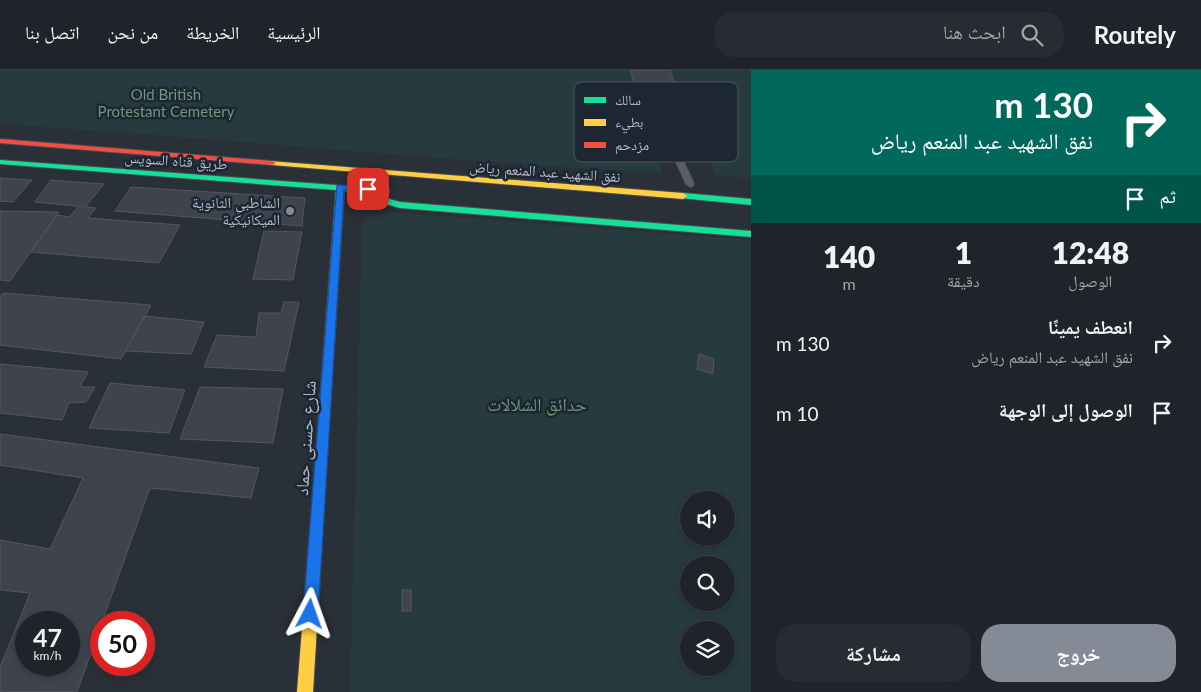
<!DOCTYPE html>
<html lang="ar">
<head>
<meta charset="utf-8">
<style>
	body { margin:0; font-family:Lato,"Noto Naskh Arabic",sans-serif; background:#282c32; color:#f1f3f6; direction:rtl; height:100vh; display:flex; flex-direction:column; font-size:19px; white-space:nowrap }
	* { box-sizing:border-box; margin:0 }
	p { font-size:16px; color:#a2a4a8 }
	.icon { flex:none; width:28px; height:28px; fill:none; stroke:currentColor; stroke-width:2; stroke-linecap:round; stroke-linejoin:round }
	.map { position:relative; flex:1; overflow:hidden; direction:ltr }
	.sheet { display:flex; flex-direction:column; background:#20242a; width:450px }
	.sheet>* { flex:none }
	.hud { background:#00695c; color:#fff; overflow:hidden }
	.fabs { position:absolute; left:680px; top:421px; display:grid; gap:10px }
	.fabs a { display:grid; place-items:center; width:55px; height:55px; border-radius:50%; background:#20242a; box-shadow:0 2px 8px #0003,0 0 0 1px #3d4147; font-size:25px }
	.speed { position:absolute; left:15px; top:541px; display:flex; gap:10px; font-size:25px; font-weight:700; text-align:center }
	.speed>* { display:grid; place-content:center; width:65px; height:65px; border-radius:50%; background:#20242a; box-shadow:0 2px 8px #0003,0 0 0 1px #3d4147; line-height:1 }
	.speed small { font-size:12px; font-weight:400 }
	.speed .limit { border:8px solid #d22; background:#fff; color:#111 }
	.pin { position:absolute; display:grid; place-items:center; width:42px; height:42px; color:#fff; margin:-21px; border-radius:10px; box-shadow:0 2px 8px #0006 }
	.me { position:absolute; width:55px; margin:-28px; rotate:4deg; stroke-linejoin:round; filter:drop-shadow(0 0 4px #0008) }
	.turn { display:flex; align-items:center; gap:18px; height:105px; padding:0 25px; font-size:22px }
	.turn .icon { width:65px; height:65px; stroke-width:2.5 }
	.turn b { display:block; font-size:35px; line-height:42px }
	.then { display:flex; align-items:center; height:48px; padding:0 25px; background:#0003; gap:10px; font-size:19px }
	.eta { display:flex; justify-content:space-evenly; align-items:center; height:85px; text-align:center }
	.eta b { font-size:30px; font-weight:800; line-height:35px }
	.action { display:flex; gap:10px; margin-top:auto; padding:10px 25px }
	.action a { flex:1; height:58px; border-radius:20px; background:#848b96; color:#fff; font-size:20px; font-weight:800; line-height:58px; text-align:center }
	.action a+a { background:#282c32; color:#f1f3f6 }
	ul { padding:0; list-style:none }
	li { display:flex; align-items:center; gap:15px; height:70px; padding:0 25px }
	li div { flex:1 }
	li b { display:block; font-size:19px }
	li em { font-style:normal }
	header { display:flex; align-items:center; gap:30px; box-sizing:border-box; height:70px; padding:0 25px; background:#20242a; border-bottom:1px solid #3d4147 }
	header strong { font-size:24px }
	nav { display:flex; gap:28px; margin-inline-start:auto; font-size:18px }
	.search { width:350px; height:45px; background:#282c32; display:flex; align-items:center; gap:12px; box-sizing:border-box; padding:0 18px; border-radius:20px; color:#a2a4a8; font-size:19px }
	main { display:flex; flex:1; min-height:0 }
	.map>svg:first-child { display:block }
	.green { fill:#273a3e; fill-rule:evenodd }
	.building { fill:#3f444c; stroke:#52575f; fill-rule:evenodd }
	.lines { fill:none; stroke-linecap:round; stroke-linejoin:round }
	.lane-casing { stroke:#484c55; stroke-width:2 }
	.fast-casing { stroke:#484c55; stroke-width:2 }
	.slow-casing { stroke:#484c55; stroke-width:2 }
	.jam-casing { stroke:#484c55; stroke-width:2 }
	.lane { fill:#5a5e66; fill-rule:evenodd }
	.fast { fill:#16e098; fill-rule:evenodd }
	.slow { fill:#ffcf43; fill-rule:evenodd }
	.jam { fill:#f24e42; fill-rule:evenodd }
	.route { fill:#1a73e8; stroke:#114b97 }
	.poi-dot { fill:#848b96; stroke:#1d2633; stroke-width:2 }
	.labels { text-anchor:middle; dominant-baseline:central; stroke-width:5; stroke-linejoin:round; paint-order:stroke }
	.far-park-label { font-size:15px; fill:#6b9a76; stroke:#1d2633 }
	.far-street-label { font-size:15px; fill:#b4bcc9; stroke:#1d2633 }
	.far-poi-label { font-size:15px; fill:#b4bcc9; stroke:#1d2633; text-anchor:end }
	.park-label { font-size:18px; fill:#6b9a76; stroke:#1d2633 }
	.street-label { font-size:18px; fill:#b4bcc9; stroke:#1d2633 }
	.key { fill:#1d2633; stroke:#4a5360; stroke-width:1 }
	.key-label { font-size:14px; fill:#b4bcc9 }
</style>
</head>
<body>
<header>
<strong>Routely</strong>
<div class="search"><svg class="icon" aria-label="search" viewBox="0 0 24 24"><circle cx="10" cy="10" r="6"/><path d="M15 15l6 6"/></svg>ابحث هنا</div>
<nav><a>الرئيسية</a><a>الخريطة</a><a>من نحن</a><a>اتصل بنا</a></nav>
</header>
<main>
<section class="sheet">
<div class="hud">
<div class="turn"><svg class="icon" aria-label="right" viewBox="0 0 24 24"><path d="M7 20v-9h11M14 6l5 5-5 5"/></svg><div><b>130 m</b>نفق الشهيد عبد المنعم رياض</div></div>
<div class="then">ثم<svg class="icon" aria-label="arrive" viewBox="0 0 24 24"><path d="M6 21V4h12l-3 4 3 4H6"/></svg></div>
</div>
<div class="eta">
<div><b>12:48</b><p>الوصول</p></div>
<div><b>1</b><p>دقيقة</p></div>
<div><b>140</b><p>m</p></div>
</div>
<ul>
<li><svg class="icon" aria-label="right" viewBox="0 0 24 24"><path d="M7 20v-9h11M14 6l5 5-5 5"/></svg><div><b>انعطف يمينًا</b><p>نفق الشهيد عبد المنعم رياض</p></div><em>130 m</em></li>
<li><svg class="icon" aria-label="arrive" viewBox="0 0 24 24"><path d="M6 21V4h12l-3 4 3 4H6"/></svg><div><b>الوصول إلى الوجهة</b></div><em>10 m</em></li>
</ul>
<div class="action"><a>خروج</a><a>مشاركة</a></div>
</section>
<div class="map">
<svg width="751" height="622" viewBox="0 0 751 622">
	<rect width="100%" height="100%" fill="#2a3038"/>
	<g class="green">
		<path d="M0,0H630L663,103C442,91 221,68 0,54Z"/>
		<path d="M671,0H751V108L715,105Z"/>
		<path d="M390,142L751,170V622H350L362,158L370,146ZM689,430H726V468H689ZM689,495H726V532H689ZM689,560H726V598H689Z"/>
	</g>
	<g class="building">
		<path d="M630,0H670L704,88L656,85Z"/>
		<path d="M0,108L32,110L13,132L0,131Z"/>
		<path d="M51,110L104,114L85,137L35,132Z"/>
		<path d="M131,117L305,128L302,156L115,141Z"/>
		<path d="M79,136L96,138L88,148L180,155L159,193L31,182L57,145L69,147Z"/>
		<path d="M0,141L59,142L10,211L0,210Z"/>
		<path d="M264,161L302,162L293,210L253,209Z"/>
		<path d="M3,223L151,235L121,289L0,275V227Z"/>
		<path d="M284,232H299L284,301L204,297L217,265L256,267L259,243H281Z"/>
		<path d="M145,246L204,252L191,284L125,281Z"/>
		<path d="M699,284L714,289L713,304L697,299Z"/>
		<path d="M0,294L88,302L80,317H95L86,332L69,333L62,350L0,343Z"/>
		<path d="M110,313L185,320L169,363L89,358Z"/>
		<path d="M200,317L283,319L273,373L180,369Z"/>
		<path d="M0,364L259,398L251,428L150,418L77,622H0V597L30,523L0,520V470L50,479L83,408L0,395ZM26,552H69V595H26Z"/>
		<rect x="402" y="520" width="9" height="21"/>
	</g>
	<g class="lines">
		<defs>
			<path id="lane" d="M676,88L683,90L694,114L693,116L690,117L686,114L675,90Z"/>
			<g id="fast">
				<path d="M0,90L389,119V123L386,124L344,121L326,408L324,412L320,414L316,412L314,408L336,120L0,94Z"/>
				<path d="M364,122L400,132L751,161V167L400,138L361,127V123Z"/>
				<path d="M683,123L751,129V135L680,128V124Z"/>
			</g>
			<g id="slow">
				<path d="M269,91L683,123L687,126L683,129L272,95H269Z"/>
				<path d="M320,402L324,404L326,408L313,622H297L314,408L316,404Z"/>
			</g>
			<path id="jam" d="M0,69L272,91L276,93L272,95L0,73Z"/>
		</defs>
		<use href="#lane" class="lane-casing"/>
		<use href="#fast" class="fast-casing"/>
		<use href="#slow" class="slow-casing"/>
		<use href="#jam" class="jam-casing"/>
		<use href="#lane" class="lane"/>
		<use href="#fast" class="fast"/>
		<use href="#slow" class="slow"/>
		<use href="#jam" class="jam"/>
	</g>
	<path class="route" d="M337,115L368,117L372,119L368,122L344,120L318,544L316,550L310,552L305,550L303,544Z"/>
	<circle class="poi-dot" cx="290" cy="141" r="5"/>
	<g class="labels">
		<g class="far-park-label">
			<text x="166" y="24">Old British<tspan x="166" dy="17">Protestant Cemetery</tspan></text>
		</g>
		<g class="far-street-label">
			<text transform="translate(176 90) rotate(4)">طريق قناه السويس</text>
			<text transform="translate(545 101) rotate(4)">نفق الشهيد عبد المنعم رياض</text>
		</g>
		<g class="far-poi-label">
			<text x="280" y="132">الشاطبي الثانوية<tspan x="280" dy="17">الميكانيكية</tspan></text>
		</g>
		<g class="park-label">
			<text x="537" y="334">حدائق الشلالات</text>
		</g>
		<g class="street-label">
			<text transform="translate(305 368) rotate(-86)">شارع حسنى حماد</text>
		</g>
	</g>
	<rect x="574" y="12" width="164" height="80" rx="8" class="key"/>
	<rect x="584" y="27" width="22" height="6" fill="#16e098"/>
	<rect x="584" y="49" width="22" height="7" fill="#ffcf43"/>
	<rect x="584" y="72" width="22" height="6" fill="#f24e42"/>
	<g class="key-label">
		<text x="615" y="35">سالك</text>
		<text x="615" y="57">بطيء</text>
		<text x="615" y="80">مزدحم</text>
	</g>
</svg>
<div class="fabs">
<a><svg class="icon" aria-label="sound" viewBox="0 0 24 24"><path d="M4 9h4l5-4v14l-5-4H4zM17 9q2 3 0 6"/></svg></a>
<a><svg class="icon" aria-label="search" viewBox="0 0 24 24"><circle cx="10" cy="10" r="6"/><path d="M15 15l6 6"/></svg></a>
<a><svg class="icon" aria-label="layers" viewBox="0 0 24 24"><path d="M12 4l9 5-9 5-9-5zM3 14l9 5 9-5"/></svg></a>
</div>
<div class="speed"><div>47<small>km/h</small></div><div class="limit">50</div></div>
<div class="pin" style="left:368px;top:119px;background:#d93025"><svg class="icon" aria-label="arrive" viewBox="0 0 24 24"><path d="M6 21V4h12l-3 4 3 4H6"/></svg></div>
<svg class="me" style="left:310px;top:544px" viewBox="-20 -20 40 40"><path d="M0-17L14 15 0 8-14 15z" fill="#1a73e8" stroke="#fff" stroke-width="4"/></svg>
</div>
</main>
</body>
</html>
